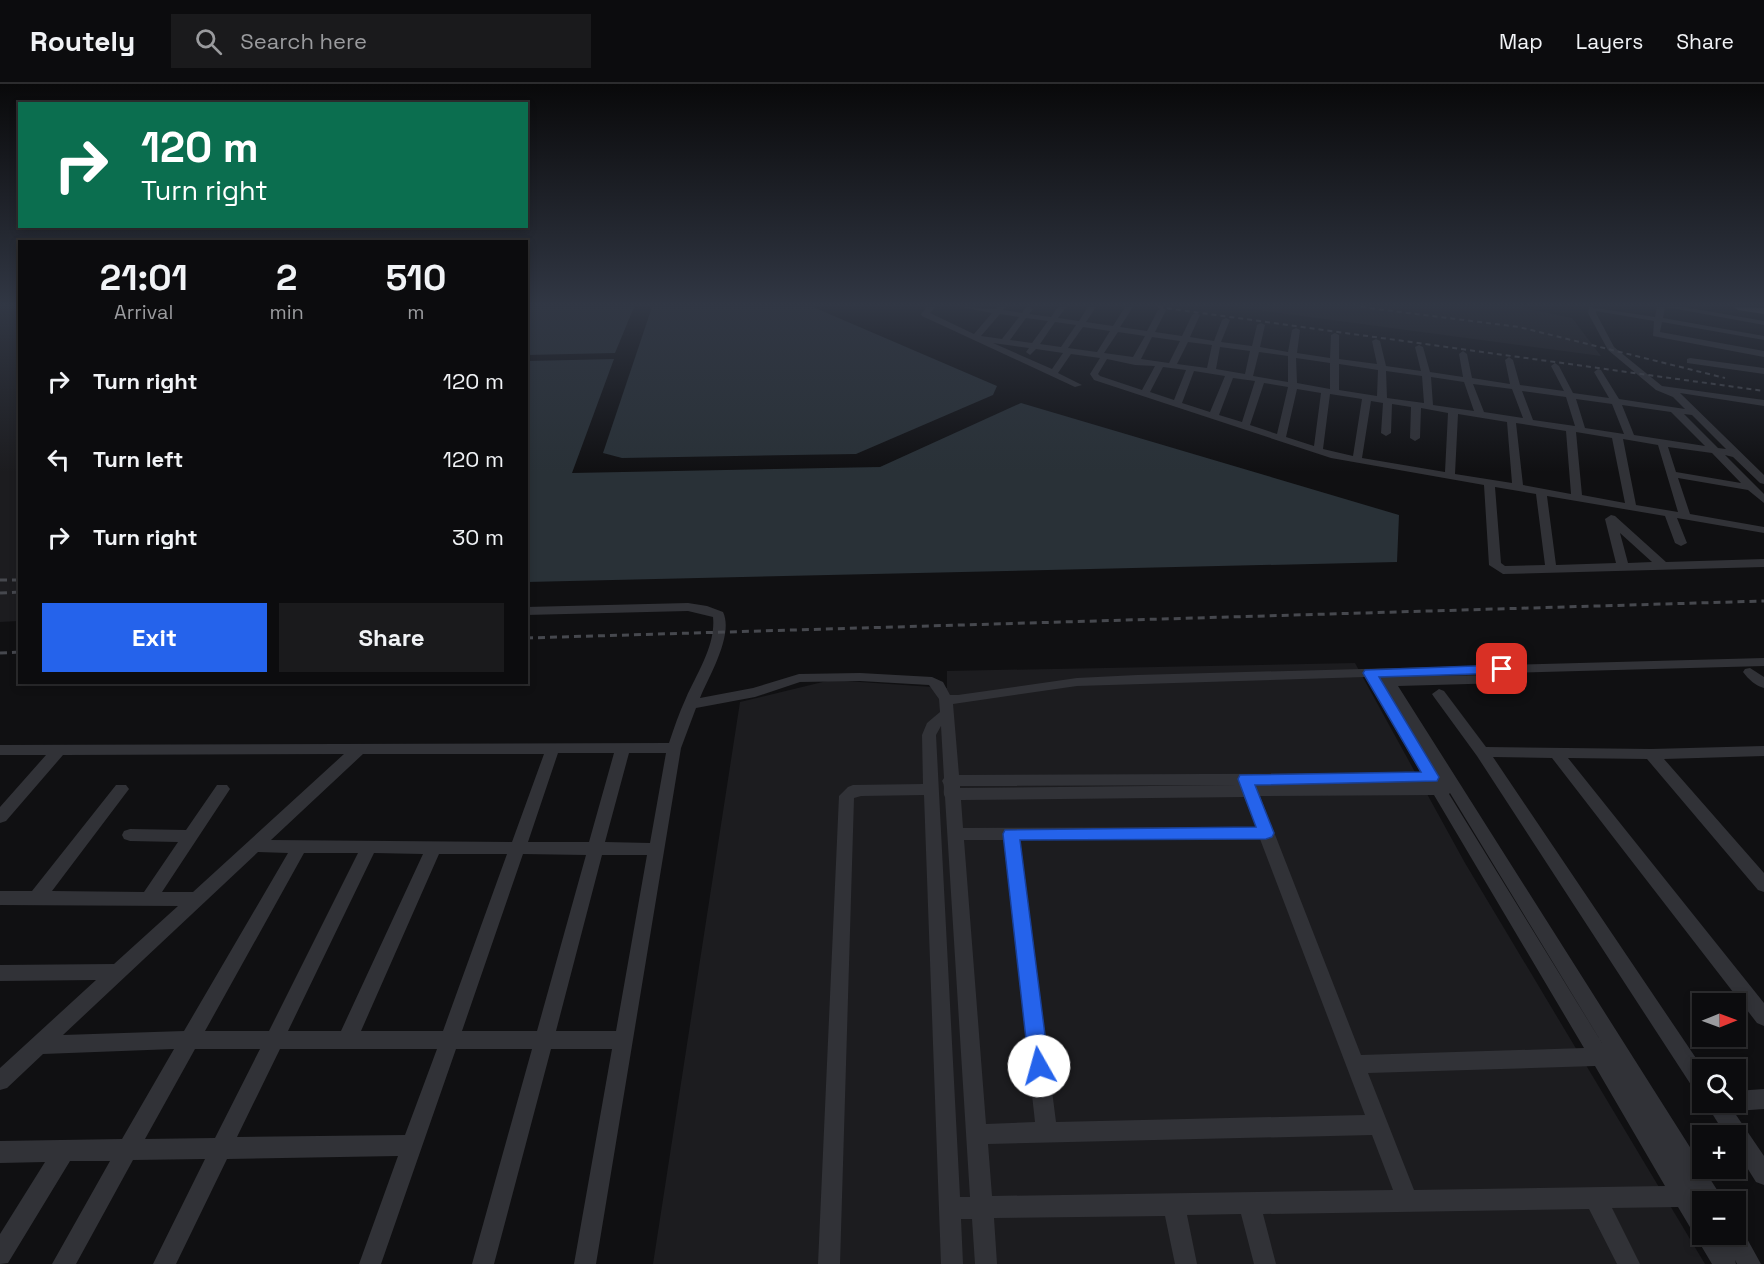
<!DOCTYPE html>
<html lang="en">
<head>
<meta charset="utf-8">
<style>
	body { margin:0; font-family:"Space Grotesk",sans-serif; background:#1a1a1c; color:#f1f3f6; height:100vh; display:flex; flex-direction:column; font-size:22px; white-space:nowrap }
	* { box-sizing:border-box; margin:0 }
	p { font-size:20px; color:#9a9b9e }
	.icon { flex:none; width:33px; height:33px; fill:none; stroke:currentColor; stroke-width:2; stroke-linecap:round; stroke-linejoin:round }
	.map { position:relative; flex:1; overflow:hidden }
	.sheet { position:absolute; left:18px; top:156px; width:510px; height:444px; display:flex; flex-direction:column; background:#0c0c0e; border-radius:0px; box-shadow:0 3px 9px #0003,0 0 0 2px #2c2c2e }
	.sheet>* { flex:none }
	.banner { position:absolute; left:18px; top:18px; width:510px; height:126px; border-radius:0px; box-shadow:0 3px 9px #0003,0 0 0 2px #2c2c2e; background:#0b6e4f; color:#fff; overflow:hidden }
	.needle { width:39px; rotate:89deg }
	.controls { position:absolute; left:1692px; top:909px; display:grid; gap:12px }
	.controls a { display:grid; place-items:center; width:54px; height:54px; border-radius:0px; background:#0c0c0e; box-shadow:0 3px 9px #0003,0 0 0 2px #2c2c2e; font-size:30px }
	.pin { position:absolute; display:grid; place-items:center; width:51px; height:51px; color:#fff; margin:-26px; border-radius:12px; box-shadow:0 3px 9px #0006 }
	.me { position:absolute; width:66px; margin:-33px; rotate:353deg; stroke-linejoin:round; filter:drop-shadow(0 0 4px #0008) }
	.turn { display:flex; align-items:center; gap:21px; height:126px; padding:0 24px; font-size:27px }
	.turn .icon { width:78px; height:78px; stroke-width:2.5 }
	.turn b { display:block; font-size:42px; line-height:51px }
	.eta { display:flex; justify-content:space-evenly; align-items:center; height:102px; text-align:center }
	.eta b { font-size:36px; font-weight:800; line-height:42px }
	.cta { display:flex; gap:12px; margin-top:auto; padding:12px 24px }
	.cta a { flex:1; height:69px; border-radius:0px; background:#2563eb; color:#fff; font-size:24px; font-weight:800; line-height:69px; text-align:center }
	.cta a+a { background:#1a1a1c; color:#f1f3f6 }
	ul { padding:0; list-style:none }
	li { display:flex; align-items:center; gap:18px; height:78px; padding:0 24px }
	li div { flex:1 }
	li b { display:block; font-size:22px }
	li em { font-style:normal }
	header { display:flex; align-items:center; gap:36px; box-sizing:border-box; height:84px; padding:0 30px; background:#0c0c0e; border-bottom:2px solid #2c2c2e }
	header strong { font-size:28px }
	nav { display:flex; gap:33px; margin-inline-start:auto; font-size:21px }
	.search { width:420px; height:54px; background:#1a1a1c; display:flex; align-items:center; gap:15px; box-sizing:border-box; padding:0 21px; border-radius:0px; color:#9a9b9e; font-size:22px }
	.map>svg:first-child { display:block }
	.built { fill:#1c1c1f }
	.water { fill:#293137 }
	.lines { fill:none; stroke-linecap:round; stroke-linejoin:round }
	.minor { fill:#313237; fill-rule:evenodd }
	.major { fill:#4d4f56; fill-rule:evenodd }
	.rail-far1 { stroke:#46484e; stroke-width:2; stroke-dasharray:5 4; stroke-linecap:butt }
	.rail { stroke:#46484e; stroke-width:3; stroke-dasharray:7 5; stroke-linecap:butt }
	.route { fill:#2563eb; stroke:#184099; stroke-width:1.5 }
</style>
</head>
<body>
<header>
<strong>Routely</strong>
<div class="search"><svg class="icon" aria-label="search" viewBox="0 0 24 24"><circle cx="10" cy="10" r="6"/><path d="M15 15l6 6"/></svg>Search here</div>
<nav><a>Map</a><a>Layers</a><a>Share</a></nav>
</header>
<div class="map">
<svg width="1764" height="1180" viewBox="0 0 1764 1180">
	<rect width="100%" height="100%" fill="#101012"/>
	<g class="built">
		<path d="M0,223H19V537L0,538Z"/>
		<path d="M1235,223H1520L1572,234L1601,272Z"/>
		<path d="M1355,579L1465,779L1705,1180H653L740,618L831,596L947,604V587Z"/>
	</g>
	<g class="water">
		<path d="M527,223H634L615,269L527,271Z"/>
		<path d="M652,223H813L997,302L993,311L856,370L622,374L603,369Z"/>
		<path d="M614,275L572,389L880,383L1021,319L1399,431L1397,478L527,498V277Z"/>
	</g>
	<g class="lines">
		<g class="minor">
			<path d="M927,223H935L930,229L974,250L992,229L961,223L996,225L998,223H1006L1003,226L1022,229L1026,223H1030L1033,225L1029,230L1051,233L1058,223H1066L1058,234L1079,237L1088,223H1096L1086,238L1113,242L1125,223H1133L1120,243L1147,247L1158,226L1162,224L1166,226L1155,248L1182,252L1192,231L1196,229L1200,231L1190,253L1214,257L1222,236L1226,234L1230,236L1221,258L1252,262L1257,241L1261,239L1265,241L1260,263L1288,268L1292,246L1296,244L1300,246L1297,269L1330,274L1331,251L1335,249L1339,251V275L1377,280L1372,257L1376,255L1380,257L1386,282L1421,287L1415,263L1419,261L1423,263L1430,288L1463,293L1459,270L1463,267L1467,270L1472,294L1510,300L1505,276L1509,273L1513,276L1520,301L1564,307L1551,282L1555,279L1559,282L1573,309L1609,314L1594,288L1598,285L1601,286L1619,315L1685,325L1673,313L1656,306L1608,266L1588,229L1589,223L1655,233L1657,223H1665L1663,234L1764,252V256L1662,238L1660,248L1764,267V273L1653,252L1654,237L1596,227V229L1614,263L1662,302L1764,316V322L1680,309L1764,391V400L1760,399L1733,373L1725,371L1764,410V419L1748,406L1678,394L1690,430L1764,443V449L1677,434L1687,459L1681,462L1675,459L1665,432L1547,412L1556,481L1616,479L1605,435L1611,431L1615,432L1666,478L1764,475V483L1503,490L1489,481L1484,401L1331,374L1094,296L1090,290L1100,274L1071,270L1058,289L1082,301L1075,303L922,232L921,230ZM1000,230L1019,233L1002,255L981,252ZM1026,234L1048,237L1032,259L1010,256ZM1055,238L1076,241L1061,263L1040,260ZM1083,243L1110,247L1097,268L1068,264ZM1118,248L1145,252L1133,273L1104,269ZM1152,253L1180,257L1169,279L1141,275ZM1188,258L1212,261L1207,284L1177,280ZM993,259L1029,264L1026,268L1030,271L1036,265L1063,269L1052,285ZM1220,263L1250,267L1245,290L1216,285ZM1259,268L1288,272V298L1253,292ZM1296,274L1330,279V305L1297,299ZM1107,275L1135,281L1155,282L1142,306L1100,292L1098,290ZM1339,280L1378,286L1377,312L1339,306ZM1163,283L1186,286L1174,316L1150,308ZM1194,287L1225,292L1210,328L1182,319ZM1386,287L1422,292L1424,319L1387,314ZM1431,293L1464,298L1474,327L1433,321ZM1233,294L1255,297L1242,338L1219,331ZM1264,299L1288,303L1277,350L1250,341ZM1473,300L1512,305L1523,334L1484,328ZM1297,305L1321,309L1314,362L1286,353ZM1522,307L1566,313L1575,342L1533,336ZM1330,310L1362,315L1353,372L1323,365ZM1576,315L1612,320L1624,350L1585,344ZM1371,317L1383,319L1381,349L1386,352L1391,349L1392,320L1411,323L1410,354L1415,357L1420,354L1421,324L1448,329L1445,388L1362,374ZM1622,321L1671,328L1705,362L1634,351ZM1458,330L1507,338L1512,399L1455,390ZM1684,330L1692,331L1726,365L1718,364ZM1516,339L1566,347L1571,410L1523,401ZM1576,348L1612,354L1625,419L1582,411ZM1623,355L1658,361L1678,428L1636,421ZM1668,363L1712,369L1741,399L1676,388ZM1495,403L1536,410L1545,481L1505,482L1501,479ZM1620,449L1652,478L1628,479Z"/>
			<path d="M1666,223H1684L1764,237V241Z"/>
			<path d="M1690,274L1764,284V290L1687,279V275Z"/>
			<path d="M688,519L707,522L723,528C734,551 709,592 700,614L753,604L799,590L860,589L932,593L943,598L950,611H958L1077,594L1137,591L1764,574V582L1392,592L1504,591L1511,595L1504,599L1398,602L1719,1109L1722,1118H1702V1150H1720L1723,1156L1721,1150H1736V1140L1740,1142L1761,1180H1737L1735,1176L1736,1180H1712L1678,1123L1612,1124L1640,1180H1617L1589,1125L1263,1130L1276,1180H1254L1241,1130L1187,1131L1197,1180H1175L1165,1132L994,1134L997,1180H975L972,1135H961L963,1180H941L924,711L861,712L854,714L840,1180H818L839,712L848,703L853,701L923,700L922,651L927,639L940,628L939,615L929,601L860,597L800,598L755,613L696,624L681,664L596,1180H574L612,965H551L494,1180H472L532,965H456L381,1180H359L398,1072L227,1075L176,1180H153L205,1075L133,1076L76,1180H52L110,1077H70L8,1179L0,1180V1150L45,1078L0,1079V1057L122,1055L174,965L43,970L7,1004L0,1006V984L96,896L0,897V881L114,880L178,822L0,821V807H32L116,701H126L129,705L126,709L52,807L144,808L178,758L130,757L124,755L122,751L124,747L130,745L186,746L217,701H227L230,705L162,808H193L344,670L63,671L6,737L0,739V723L46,671H0V661L669,659C674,644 679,629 686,614C697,589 716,561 713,533L688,527L526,531V523ZM1365,593L1421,689L959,691L953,620L1077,602ZM941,642L944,694L942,697C946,703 942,708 945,713L970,1113H960L936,651ZM558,669H614L589,758H528ZM629,669H666L650,759L605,758ZM363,670H544L512,758L271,756ZM1240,701L960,704V702ZM1450,709L1605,964L1449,710ZM1434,711L1584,964L1361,971L1260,712ZM1244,713L1256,743L963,744L961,716ZM1260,755L1365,1031L1056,1038L1020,756ZM964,756H1004L1035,1038L986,1040ZM258,768L288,769L184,947L63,951ZM304,769H358L269,947H205ZM374,769L423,770L341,947H288ZM439,770H507L443,947H361ZM523,770L586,771L537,947H462ZM602,771H647L616,947H556ZM195,965H260L215,1054L145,1055ZM280,965H437L405,1051L237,1053ZM1595,982L1665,1102L1414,1106L1368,989ZM1372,1051L1393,1106L992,1112L988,1060Z"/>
			<path d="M1750,584L1764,593V604C1756,602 1748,595 1743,588L1745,585Z"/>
			<path d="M1439,605L1444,607L1486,663L1651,665L1764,662V672L1664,675L1764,789V808L1758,806L1647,675L1568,674L1764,919V942L1757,939L1552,674L1493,673L1704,986L1702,1009L1695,1007L1477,672L1434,613L1432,610Z"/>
			<path d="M1764,1005V1025L1736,1027L1732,1025L1764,1072V1101L1756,1098L1736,1066V1052H1726L1705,1018H1736V1007Z"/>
		</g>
		<path class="major" d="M1733,223L1764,224V230L1738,226Z"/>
		<g class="rail-far1">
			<path d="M1158,223L1764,307"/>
			<path d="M1361,223L1519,243L1725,294"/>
		</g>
		<g class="rail">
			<path d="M0,496H20"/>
			<path d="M0,509L20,508"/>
			<path d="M526,554L1764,517"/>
			<path d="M0,569L20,568"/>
		</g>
	</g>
	<linearGradient id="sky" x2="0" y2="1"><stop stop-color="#09090a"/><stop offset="0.57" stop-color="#313744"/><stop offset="1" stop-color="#313744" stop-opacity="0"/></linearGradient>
	<rect width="1764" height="388" fill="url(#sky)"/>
	<path class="route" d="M1502,581L1506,582L1508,585L1506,589L1379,593L1439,693L1437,697L1255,701L1274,749L1272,753L1266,755L1020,756L1049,982L1046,989L1039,992L1032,989L1029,982L1003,750L1005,746L1256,743L1238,695L1240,691L1421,688L1363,589L1365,586Z"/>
</svg>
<div class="controls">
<a><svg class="needle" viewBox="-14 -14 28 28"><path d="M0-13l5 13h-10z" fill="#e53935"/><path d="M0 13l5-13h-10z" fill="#9a9b9e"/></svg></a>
<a><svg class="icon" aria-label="search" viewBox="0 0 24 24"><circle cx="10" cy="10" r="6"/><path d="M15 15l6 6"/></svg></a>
<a>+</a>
<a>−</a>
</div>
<div class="pin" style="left:1502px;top:585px;background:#d93025"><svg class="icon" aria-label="arrive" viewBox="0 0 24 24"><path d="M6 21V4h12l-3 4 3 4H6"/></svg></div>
<svg class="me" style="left:1039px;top:982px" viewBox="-20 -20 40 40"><circle r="19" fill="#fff"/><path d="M0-13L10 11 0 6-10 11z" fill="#2563eb"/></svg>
<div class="banner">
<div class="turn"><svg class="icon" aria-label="right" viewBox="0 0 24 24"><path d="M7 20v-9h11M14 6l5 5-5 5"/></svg><div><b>120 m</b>Turn right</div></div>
</div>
<section class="sheet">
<div class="eta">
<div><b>21:01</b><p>Arrival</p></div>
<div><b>2</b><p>min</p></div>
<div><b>510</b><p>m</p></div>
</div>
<ul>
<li><svg class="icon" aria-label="right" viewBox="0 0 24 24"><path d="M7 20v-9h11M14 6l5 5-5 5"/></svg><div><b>Turn right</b></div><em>120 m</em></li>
<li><svg class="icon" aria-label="left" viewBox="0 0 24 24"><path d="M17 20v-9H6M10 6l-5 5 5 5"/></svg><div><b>Turn left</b></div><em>120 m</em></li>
<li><svg class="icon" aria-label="right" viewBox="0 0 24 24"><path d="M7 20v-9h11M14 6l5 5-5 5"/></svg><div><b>Turn right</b></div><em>30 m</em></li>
</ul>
<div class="cta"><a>Exit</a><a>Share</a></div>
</section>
</div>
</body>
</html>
